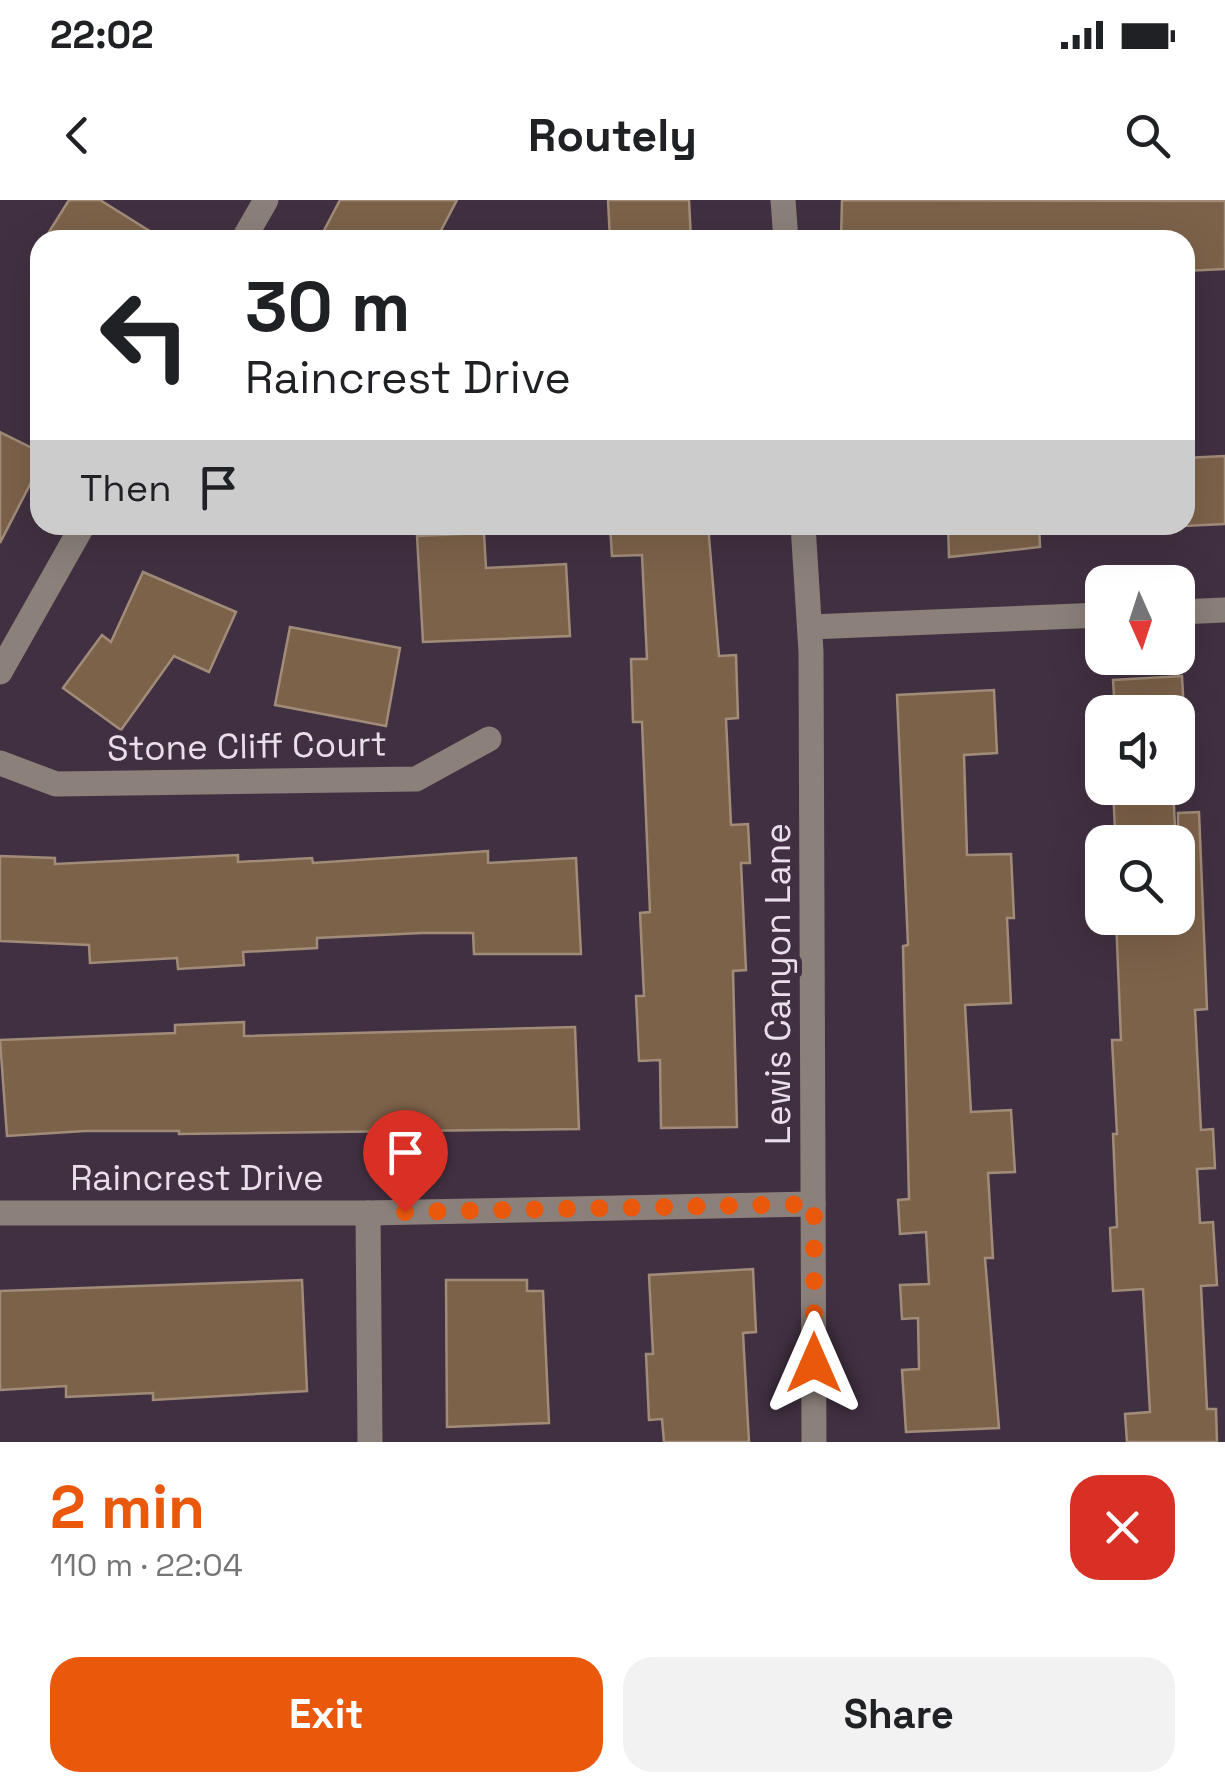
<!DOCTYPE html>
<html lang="en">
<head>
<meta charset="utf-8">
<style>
	body { margin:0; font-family:"Space Grotesk",sans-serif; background:#f2f2f2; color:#202124; height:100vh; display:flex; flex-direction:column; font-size:38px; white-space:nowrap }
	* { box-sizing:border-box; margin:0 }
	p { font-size:32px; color:#757577 }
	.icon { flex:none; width:55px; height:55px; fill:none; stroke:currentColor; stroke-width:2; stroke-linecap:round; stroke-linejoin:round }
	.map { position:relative; height:1242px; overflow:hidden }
	.details { display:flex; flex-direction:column; background:#fff; flex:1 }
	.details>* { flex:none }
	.top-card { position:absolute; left:30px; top:30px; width:1165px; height:305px; border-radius:30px; box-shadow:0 10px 40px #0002; background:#fff; color:#202124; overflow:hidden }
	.needle { width:65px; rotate:177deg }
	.tools { position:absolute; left:1085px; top:365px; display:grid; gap:20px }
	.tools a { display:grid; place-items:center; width:110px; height:110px; border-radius:20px; background:#fff; box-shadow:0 10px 40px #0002; font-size:50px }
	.pin { position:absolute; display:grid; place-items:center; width:85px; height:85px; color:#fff; margin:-102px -42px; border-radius:50% 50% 50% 0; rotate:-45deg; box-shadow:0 0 10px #0007 }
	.pin .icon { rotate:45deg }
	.me { position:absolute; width:110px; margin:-55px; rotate:0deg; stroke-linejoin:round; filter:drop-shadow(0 0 8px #0008) }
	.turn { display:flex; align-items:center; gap:35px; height:210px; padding:0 50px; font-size:45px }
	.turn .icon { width:130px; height:130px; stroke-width:2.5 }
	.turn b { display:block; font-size:70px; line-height:85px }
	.then { display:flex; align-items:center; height:95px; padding:0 50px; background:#0003; gap:20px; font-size:38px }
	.round { display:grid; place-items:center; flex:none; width:105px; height:105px; border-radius:30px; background:#f2f2f2 }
	.headline { display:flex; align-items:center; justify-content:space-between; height:170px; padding:0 50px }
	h1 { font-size:60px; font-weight:800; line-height:75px; color:#ea580c }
	.button { display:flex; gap:20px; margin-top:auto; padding:20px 50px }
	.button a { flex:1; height:115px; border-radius:30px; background:#ea580c; color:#fff; font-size:40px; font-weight:800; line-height:115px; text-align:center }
	.button a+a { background:#f2f2f2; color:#202124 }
	.status { display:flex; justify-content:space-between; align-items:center; height:70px; padding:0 50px; background:#fff; direction:ltr }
	.status svg { height:28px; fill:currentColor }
	header { display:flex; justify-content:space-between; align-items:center; height:130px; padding:0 50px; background:#fff; font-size:45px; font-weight:800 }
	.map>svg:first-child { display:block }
	.building { fill:#7d624a; stroke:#a18c79; stroke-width:2.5 }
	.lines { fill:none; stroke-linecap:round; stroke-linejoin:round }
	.minor { stroke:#8b807a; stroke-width:25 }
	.route { stroke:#ea580c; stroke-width:18; stroke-dasharray:0 32.4 }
	.labels { text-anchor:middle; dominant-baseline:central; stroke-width:10; stroke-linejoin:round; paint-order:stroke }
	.street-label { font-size:35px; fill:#e9dee9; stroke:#413041 }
</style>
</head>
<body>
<div class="status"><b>22:02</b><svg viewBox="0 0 49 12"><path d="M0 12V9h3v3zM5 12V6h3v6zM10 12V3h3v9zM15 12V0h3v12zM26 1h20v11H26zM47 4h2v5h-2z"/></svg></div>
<header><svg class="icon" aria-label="back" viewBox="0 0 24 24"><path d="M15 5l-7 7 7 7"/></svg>Routely<svg class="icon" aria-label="search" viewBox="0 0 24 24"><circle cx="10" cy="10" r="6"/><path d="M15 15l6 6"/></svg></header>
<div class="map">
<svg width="1225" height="1242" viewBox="0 0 1225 1242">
	<rect width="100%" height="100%" fill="#413041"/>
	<g class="building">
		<path d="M69,0H100L164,40H44Z"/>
		<path d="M340,0H457L436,40H319Z"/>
		<path d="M608,0H689L691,40H610Z"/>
		<path d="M842,0L1225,1V69L1185,71V40H841Z"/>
		<path d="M0,232L40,252V265L0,343Z"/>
		<path d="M1225,256V324L1185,326V258Z"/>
		<path d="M610,325H708L719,456L736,455L738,518L726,519L731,625L748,624L750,663H741L746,770L733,771L737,927L661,928L660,860L639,861L636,796H644L640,713L650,712L642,522H633L631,459H647L642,355L612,356Z"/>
		<path d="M948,325H1039L1040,347L949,357Z"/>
		<path d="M484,333L486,368L566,364L570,436L423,442L417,336Z"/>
		<path d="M143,372L236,412L209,472L174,456L121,530L63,488L102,435L111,442Z"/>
		<path d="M290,427L400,448L386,526L275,505Z"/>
		<path d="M1182,476L1184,512H1115L1113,480Z"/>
		<path d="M994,490L997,553L964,555L967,655L1011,654L1014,718H1007L1011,803L965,805L971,912L1011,910L1015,972L988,973L993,1058H985L999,1228L906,1232L902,1170L919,1169L918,1118L902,1119L900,1085L929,1084L926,1032L900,1034L898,1000L909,999L903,746L908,745L897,495Z"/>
		<path d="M1113,588H1173L1175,627L1115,630Z"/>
		<path d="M1199,612L1207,809L1195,810L1201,930L1213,929L1215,968L1197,969L1200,1023L1213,1022L1217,1085L1201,1086L1207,1209H1216L1217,1242H1127L1125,1214L1150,1212L1143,1089L1113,1091L1110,1028L1117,1027L1113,934H1117L1112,840H1121L1116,718H1178V613Z"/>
		<path d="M488,651V663L576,658L581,754H474L473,733H422L317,738V748L243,752L244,765L178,769L177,758L90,763L89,745L0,741V656L55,658V664L238,655V662L312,658L313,663Z"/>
		<path d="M244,822V836L575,827L579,929L179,934V931H85L7,936L0,840L175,833V825Z"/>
		<path d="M753,1069L756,1132L743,1133L749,1242H664L662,1219L649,1220L646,1154H653L649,1075Z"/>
		<path d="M302,1080L307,1191L153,1200V1193L66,1197V1186L0,1190V1091Z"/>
		<path d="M446,1080H527V1091H543L549,1223L447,1227Z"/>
	</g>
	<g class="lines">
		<g class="minor">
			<path d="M783,0L786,40"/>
			<path d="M243,40L266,0"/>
			<path d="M803,325L811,452L814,1242"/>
			<path d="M1178,412L1225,410"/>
			<path d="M810,427L1102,415"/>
			<path d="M0,472L83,325"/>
			<path d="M0,563L56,584L416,579L489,539"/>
			<path d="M0,1013H368L813,1004"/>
			<path d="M368,1013L370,1242"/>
		</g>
	</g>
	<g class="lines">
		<path class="route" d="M405,1012L814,1004V1163"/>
	</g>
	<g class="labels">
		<g class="street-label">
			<text transform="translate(247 546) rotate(-1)">Stone Cliff Court</text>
			<text transform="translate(778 784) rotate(-90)">Lewis Canyon Lane</text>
			<text x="197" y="978">Raincrest Drive</text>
		</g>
	</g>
</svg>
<div class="tools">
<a><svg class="needle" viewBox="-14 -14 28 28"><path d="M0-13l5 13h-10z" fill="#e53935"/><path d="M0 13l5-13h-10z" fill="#757577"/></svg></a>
<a><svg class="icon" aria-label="sound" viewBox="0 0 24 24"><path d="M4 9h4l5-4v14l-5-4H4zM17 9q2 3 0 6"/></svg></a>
<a><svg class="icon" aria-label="search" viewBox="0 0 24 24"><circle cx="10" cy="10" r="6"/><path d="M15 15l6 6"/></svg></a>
</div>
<div class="pin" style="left:405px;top:1012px;background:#d93025"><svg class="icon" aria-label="arrive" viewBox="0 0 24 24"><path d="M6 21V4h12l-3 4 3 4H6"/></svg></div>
<svg class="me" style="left:814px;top:1163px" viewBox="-20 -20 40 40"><path d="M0-17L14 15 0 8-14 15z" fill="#ea580c" stroke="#fff" stroke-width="4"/></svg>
<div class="top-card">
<div class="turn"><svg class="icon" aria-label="left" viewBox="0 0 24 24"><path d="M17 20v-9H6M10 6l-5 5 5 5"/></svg><div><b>30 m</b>Raincrest Drive</div></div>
<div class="then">Then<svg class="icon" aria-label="arrive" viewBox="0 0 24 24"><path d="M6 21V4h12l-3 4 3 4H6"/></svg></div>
</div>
</div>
<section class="details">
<div class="headline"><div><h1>2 min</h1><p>110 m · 22:04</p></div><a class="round" style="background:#d93025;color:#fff"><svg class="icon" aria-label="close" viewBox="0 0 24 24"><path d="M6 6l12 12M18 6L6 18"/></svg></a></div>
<div class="button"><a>Exit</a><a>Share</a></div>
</section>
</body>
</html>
